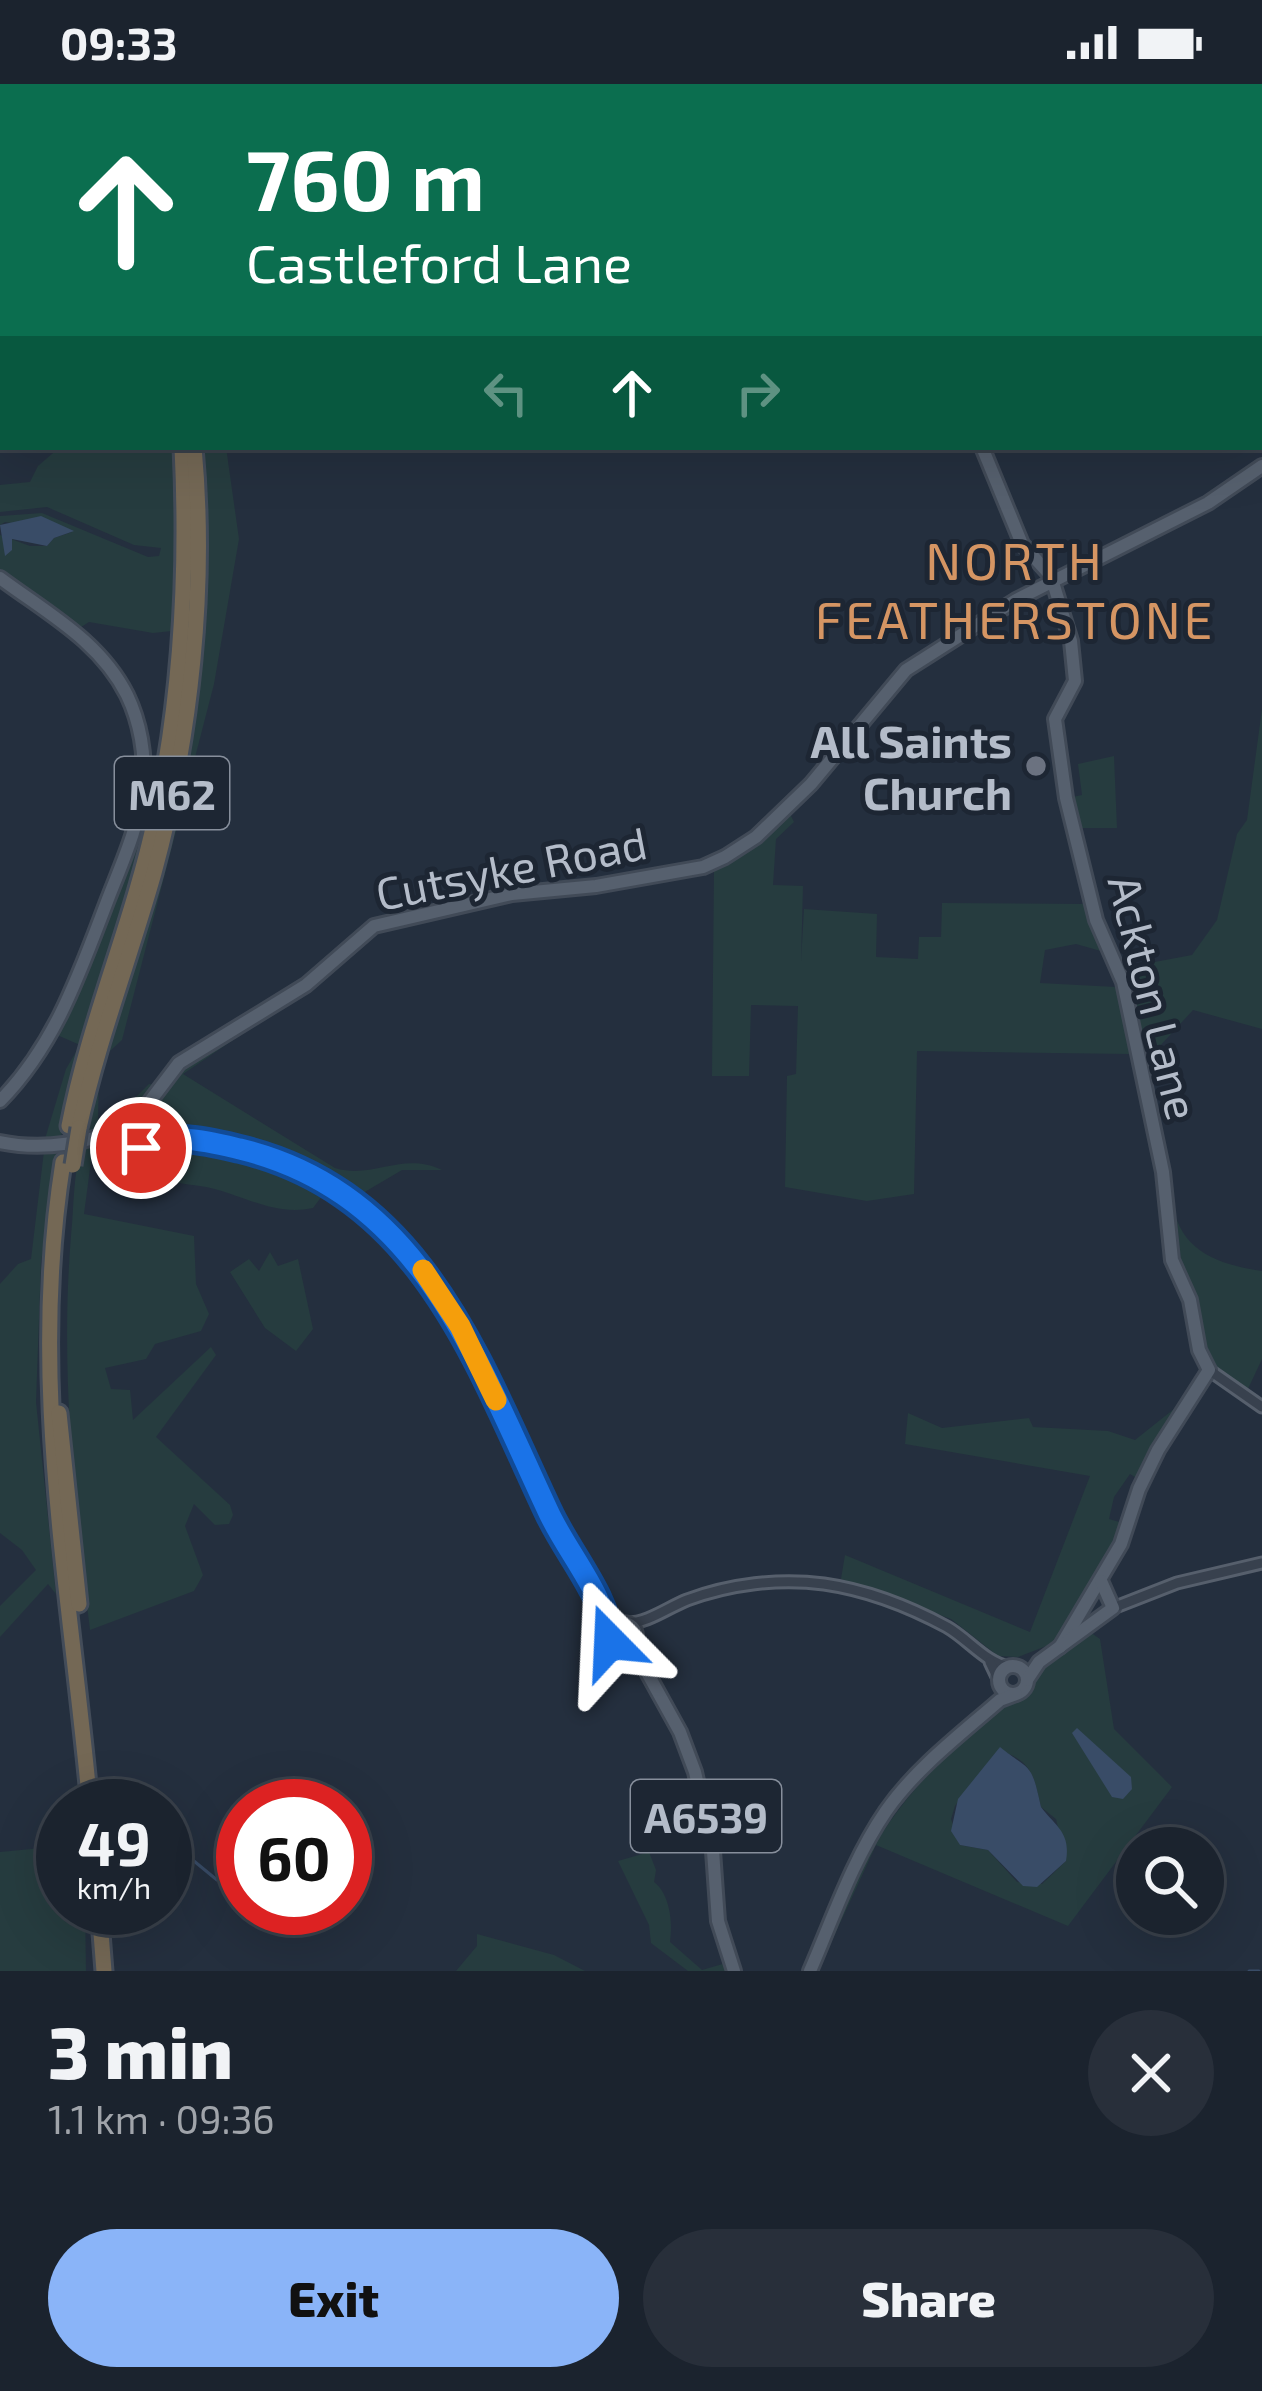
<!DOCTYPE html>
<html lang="en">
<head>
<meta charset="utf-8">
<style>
	body { margin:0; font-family:"Exo 2",sans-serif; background:#282f3a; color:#f1f3f6; height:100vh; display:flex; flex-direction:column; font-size:45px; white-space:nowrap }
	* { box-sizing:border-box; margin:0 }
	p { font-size:39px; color:#a0a4aa }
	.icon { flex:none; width:66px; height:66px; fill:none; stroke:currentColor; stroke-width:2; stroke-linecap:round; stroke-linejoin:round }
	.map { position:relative; height:1887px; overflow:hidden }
	.sheet { display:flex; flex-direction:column; background:#1b232e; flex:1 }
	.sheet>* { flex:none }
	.guide { position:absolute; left:0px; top:0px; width:1263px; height:366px; box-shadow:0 12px 48px #0002,0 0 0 3px #39404a; background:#0b6e4f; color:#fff; overflow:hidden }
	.buttons { position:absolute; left:1116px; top:1743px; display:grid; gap:24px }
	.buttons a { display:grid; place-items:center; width:108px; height:108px; border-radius:50%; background:#1b232e; box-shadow:0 12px 48px #0002,0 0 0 3px #39404a; font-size:60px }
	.speed { position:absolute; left:36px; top:1695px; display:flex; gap:24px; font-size:60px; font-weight:700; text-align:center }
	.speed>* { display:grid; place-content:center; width:156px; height:156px; border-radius:50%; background:#1b232e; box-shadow:0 12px 48px #0002,0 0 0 3px #39404a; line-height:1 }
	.speed small { font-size:30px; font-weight:400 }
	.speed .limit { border:18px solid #d22; background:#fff; color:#111 }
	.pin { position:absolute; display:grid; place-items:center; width:102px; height:102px; color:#fff; margin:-51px; border:6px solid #fff; border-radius:50%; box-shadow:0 3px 12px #0007 }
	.me { position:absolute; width:132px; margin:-66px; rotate:339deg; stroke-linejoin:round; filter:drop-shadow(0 0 9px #0008) }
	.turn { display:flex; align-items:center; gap:42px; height:252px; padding:0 48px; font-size:54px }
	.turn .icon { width:156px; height:156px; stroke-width:2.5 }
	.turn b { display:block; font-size:84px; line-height:102px }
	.lanes { display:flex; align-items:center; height:114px; padding:0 48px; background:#0003; justify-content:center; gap:60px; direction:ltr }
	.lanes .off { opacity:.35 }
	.round { display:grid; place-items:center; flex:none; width:126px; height:126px; border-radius:63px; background:#282f3a }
	.headline { display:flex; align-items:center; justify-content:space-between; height:204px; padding:0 48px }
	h1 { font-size:72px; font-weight:800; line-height:90px }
	.primary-button { display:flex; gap:24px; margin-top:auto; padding:24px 48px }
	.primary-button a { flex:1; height:138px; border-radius:72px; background:#8ab4f8; color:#111; font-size:48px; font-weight:800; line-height:138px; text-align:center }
	.primary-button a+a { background:#282f3a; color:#f1f3f6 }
	.status { display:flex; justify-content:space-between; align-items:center; height:84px; padding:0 60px; background:#1b232e; direction:ltr }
	.status svg { height:33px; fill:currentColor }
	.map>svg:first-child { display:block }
	.green { fill:#263c3f; fill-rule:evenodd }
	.water { fill:#394c67 }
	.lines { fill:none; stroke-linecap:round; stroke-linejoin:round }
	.stream { stroke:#394c67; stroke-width:3 }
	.minor-casing { stroke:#565f6c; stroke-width:15 }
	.major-casing { stroke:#414a57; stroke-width:18 }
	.highway-casing { stroke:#434c59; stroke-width:21 }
	.minor { stroke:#38414e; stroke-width:9 }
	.major { stroke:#56606e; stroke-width:12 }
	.highway { stroke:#746855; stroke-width:15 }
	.highway-bridge-casing { stroke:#434c59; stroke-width:21; stroke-linecap:butt }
	.highway-bridge { stroke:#746855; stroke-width:15 }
	.route-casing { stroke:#114b97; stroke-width:30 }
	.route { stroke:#1a73e8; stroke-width:21 }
	.slow { stroke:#f59e0b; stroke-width:21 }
	.worship-dot { fill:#6b7280; stroke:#1d2633; stroke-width:4.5 }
	.labels { text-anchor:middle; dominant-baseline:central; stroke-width:10; stroke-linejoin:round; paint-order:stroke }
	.shield { fill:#1d2633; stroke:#878f9c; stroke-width:3 }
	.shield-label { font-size:42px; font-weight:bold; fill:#b4bcc9 }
	.poi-label { font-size:45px; font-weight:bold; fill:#b4bcc9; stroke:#1d2633; text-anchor:end }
	.street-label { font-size:45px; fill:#b4bcc9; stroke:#1d2633 }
	.quarter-label { font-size:51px; letter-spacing:3px; fill:#d59563; stroke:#1d2633 }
</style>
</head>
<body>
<div class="status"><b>09:33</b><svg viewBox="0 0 49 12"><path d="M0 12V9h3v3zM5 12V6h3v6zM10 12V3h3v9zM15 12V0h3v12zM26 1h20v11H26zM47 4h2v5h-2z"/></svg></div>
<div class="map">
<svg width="1262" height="1887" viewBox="0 0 1262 1887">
	<rect width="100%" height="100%" fill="#242f3e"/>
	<g class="green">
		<path d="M60,363H176L179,423L172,547L153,549L89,538L78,545L0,489V451L30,462H47L54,454L72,448L5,438L0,441V432L42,429L148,473L159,472L161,464L134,461L47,423L0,428V401L30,398L38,382Z"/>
		<path d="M203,363H226L239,455L214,600L122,956L99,977L98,1041L122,1027L149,1000L155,1001C136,1028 117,1046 83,1054L99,976L182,711L198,605L207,493Z"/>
		<path d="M1262,625V945L1193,926L1147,976L1128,883L1192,871L1217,836L1237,750L1247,736Z"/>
		<path d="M1114,672L1117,744H1077L1068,714L1082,711L1078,680Z"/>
		<path d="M149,689L156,699L139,779L80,960L61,1053L45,1055L66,985L80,961L57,951L90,875Z"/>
		<path d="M789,728L794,738L776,755L773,801L803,802L801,878L804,825L877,830L876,873L918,875L919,853H941L942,819L1085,820L1108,869L1076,860L1045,866L1040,899L1116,903L1130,970L917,967L914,1110L867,1117L785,1103L787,992L796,990L798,922L751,921L749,992H712L714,786L777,742Z"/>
		<path d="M583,808L492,819L370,852L307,906L183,990L335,1084C373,1096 401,1067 442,1086H402L363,1109L352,1108L313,1085L270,1070L151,1051L143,1046L140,1036L181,980L311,899L369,846L514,812Z"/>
		<path d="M82,1062H93L84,1130L194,1152L196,1200L209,1230L201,1247L155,1260L146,1275L105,1284L111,1305L130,1306L133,1336L211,1263L216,1271L156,1353L230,1421L233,1431L229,1440L215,1441L194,1420L185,1442L203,1491L194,1507L90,1546C74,1414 60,1286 71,1152C74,1123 73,1089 82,1062Z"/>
		<path d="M57,1065L41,1179L36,1318L56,1510L48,1500L0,1553V1522L36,1486L22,1466L0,1449V1200L18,1180L31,1175L44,1067Z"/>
		<path d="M158,1065C225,1070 264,1076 322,1112L313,1124C271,1133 240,1108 200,1102C179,1099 164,1098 144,1087Z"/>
		<path d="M1177,1136C1189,1171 1227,1182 1262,1187V1275L1247,1307L1208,1280L1194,1214L1181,1179Z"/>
		<path d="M270,1168L278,1182L298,1175L313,1245L296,1267L265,1244L230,1188L249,1175L259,1187Z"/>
		<path d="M1189,1313L1138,1395L1130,1390L1114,1413L1109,1435L1123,1439L1114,1465L1054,1559L1018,1573L998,1572L951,1535L841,1495L845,1471L1030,1548L1090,1392L905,1360L908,1329L942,1344L1029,1334L1033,1343L1108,1347L1135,1356Z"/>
		<path d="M1087,1546L1100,1555L1114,1645L1172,1703L1068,1842L876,1761L818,1887H813C854,1795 881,1730 958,1662C980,1642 999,1624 1025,1611L1036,1590ZM1000,1667C1032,1676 1034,1693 1041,1723L1056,1735L1066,1777L1042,1800L1017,1798L988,1766L960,1761L951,1735L955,1722Z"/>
		<path d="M63,1762V1824H85L86,1887H0V1768Z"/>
		<path d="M649,1768L656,1786L654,1798C670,1810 673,1839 670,1858L702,1886L726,1879L730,1887H688L651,1859L649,1841L618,1777Z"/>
		<path d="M477,1850L554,1871L585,1887H456L477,1862Z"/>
	</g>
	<g class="water">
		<path d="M41,432L74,447L54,454L47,462L12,455V466L5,472L0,441Z"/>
		<path d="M1077,1644L1131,1693L1132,1705L1123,1715L1112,1713L1072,1649Z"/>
		<path d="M1000,1663C1031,1688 1031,1677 1041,1723C1055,1742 1071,1748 1066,1777L1037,1803L1023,1802L988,1766L960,1761L951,1747L958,1715Z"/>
	</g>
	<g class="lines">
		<g class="stream">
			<path d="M264,1722L275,1704"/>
			<path d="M183,1768L217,1796L243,1755"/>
			<path d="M165,1773L172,1765"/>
			<path d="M124,1827L126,1824"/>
			<path d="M1249,1887H1259"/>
		</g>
		<defs>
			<g id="minor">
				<path d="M1209,1286L1262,1323"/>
				<path d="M1113,1524L1177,1499L1262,1479"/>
				<path d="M627,1539C648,1539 667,1524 687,1516C730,1500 779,1494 824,1500C866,1506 910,1523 947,1543C968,1555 986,1579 1009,1583"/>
				<path d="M990,1578L999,1597"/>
			</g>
			<g id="major">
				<path d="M940,0V3"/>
				<path d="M982,363L1022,460L1051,492L1071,557L1075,597L1055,635L1066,714L1096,836L1123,898L1163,1088L1172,1176L1190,1216L1199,1266L1209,1286L1158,1366L1139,1405L1121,1460L1060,1563"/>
				<path d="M0,494C47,529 100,557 127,611C140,638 146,671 143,701C140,740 122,779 108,815C80,888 56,960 0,1017"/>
				<path d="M125,1043L141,1029L179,979L306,901L374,842L512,810L596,802L703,783L725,773L756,753L811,700L906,586L1016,516L1208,419L1262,382"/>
				<path d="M118,1048L117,1062L125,1069H134L157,1055"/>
				<path d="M142,1049C161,1059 183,1055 204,1058C240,1062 277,1074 309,1090C447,1161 492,1314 556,1444C572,1477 604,1512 610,1549"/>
				<path d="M0,1058C43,1067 90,1059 129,1042"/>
				<circle cx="623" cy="1552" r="13"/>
				<path d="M636,1553L638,1572L680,1648L695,1688L713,1767L718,1837L734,1887"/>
				<circle cx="1013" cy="1596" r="14"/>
				<path d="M1027,1596L1039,1578L1113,1524L1101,1497"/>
				<path d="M810,1887C833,1834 853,1775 886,1727C916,1684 961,1650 1000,1616L1016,1610"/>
			</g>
			<g id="highway">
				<path d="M87,0L89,3"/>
				<path d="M100,0L102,3"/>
				<path d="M69,1042C89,937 133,838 155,735C182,611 188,489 182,363"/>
				<path d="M79,1044C98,957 130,874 154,789C191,653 207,504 194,363"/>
				<path d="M63,1078C28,1297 70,1504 90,1722"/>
				<path d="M59,1329L79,1520"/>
				<path d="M99,1824L104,1887"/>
			</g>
		</defs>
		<use href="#minor" class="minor-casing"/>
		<use href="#major" class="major-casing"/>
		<use href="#highway" class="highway-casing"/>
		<use href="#minor" class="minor"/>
		<use href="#major" class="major"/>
		<use href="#highway" class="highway"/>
		<defs>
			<path id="highway-bridge" d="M73,1081L79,1044"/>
		</defs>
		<use href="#highway-bridge" class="highway-bridge-casing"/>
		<use href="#highway-bridge" class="highway-bridge"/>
	</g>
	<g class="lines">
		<defs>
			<path id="route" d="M141,1064C169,1047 210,1058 240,1065C421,1109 477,1276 548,1427C567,1469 607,1512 610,1558"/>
		</defs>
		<use href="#route" class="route-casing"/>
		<use href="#route" class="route"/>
		<path class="slow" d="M423,1186L460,1242L496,1316"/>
	</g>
	<circle class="worship-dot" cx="1036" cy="682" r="12"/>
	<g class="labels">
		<g class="shield">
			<rect x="115" y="673" width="114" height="72" rx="9"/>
			<rect x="631" y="1696" width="150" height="72" rx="9"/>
		</g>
		<g class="shield-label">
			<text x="172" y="709">M62</text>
			<text x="706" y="1732">A6539</text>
		</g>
		<g class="poi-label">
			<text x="1012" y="656">All Saints<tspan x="1012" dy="52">Church</tspan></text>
		</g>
		<g class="street-label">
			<text transform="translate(511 783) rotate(-11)">Cutsyke Road</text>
			<text transform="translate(1155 913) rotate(76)">Ackton Lane</text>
		</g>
		<g class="quarter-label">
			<text x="1015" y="475">NORTH<tspan x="1015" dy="59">FEATHERSTONE</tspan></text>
		</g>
	</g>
</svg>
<div class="buttons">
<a><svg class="icon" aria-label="search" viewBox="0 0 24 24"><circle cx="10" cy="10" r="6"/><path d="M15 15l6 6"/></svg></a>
</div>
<div class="speed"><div>49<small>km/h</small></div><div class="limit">60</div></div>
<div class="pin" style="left:141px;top:1064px;background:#d93025"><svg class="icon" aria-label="arrive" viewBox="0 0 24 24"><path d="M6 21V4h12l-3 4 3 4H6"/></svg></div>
<svg class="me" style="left:610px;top:1558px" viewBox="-20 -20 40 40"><path d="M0-17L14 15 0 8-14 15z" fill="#1a73e8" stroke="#fff" stroke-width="4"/></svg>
<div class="guide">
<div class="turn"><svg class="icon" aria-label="ahead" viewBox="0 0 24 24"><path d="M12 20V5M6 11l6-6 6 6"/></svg><div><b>760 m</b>Castleford Lane</div></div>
<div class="lanes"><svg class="icon off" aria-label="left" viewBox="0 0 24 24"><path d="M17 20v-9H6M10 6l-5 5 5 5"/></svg><svg class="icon" aria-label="ahead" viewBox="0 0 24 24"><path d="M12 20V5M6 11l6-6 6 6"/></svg><svg class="icon off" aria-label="right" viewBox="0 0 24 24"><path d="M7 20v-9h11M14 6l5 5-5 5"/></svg></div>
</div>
</div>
<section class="sheet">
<div class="headline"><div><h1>3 min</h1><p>1.1 km · 09:36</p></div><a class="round"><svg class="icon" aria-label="close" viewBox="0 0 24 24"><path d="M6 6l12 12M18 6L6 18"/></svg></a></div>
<div class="primary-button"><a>Exit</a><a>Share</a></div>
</section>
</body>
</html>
